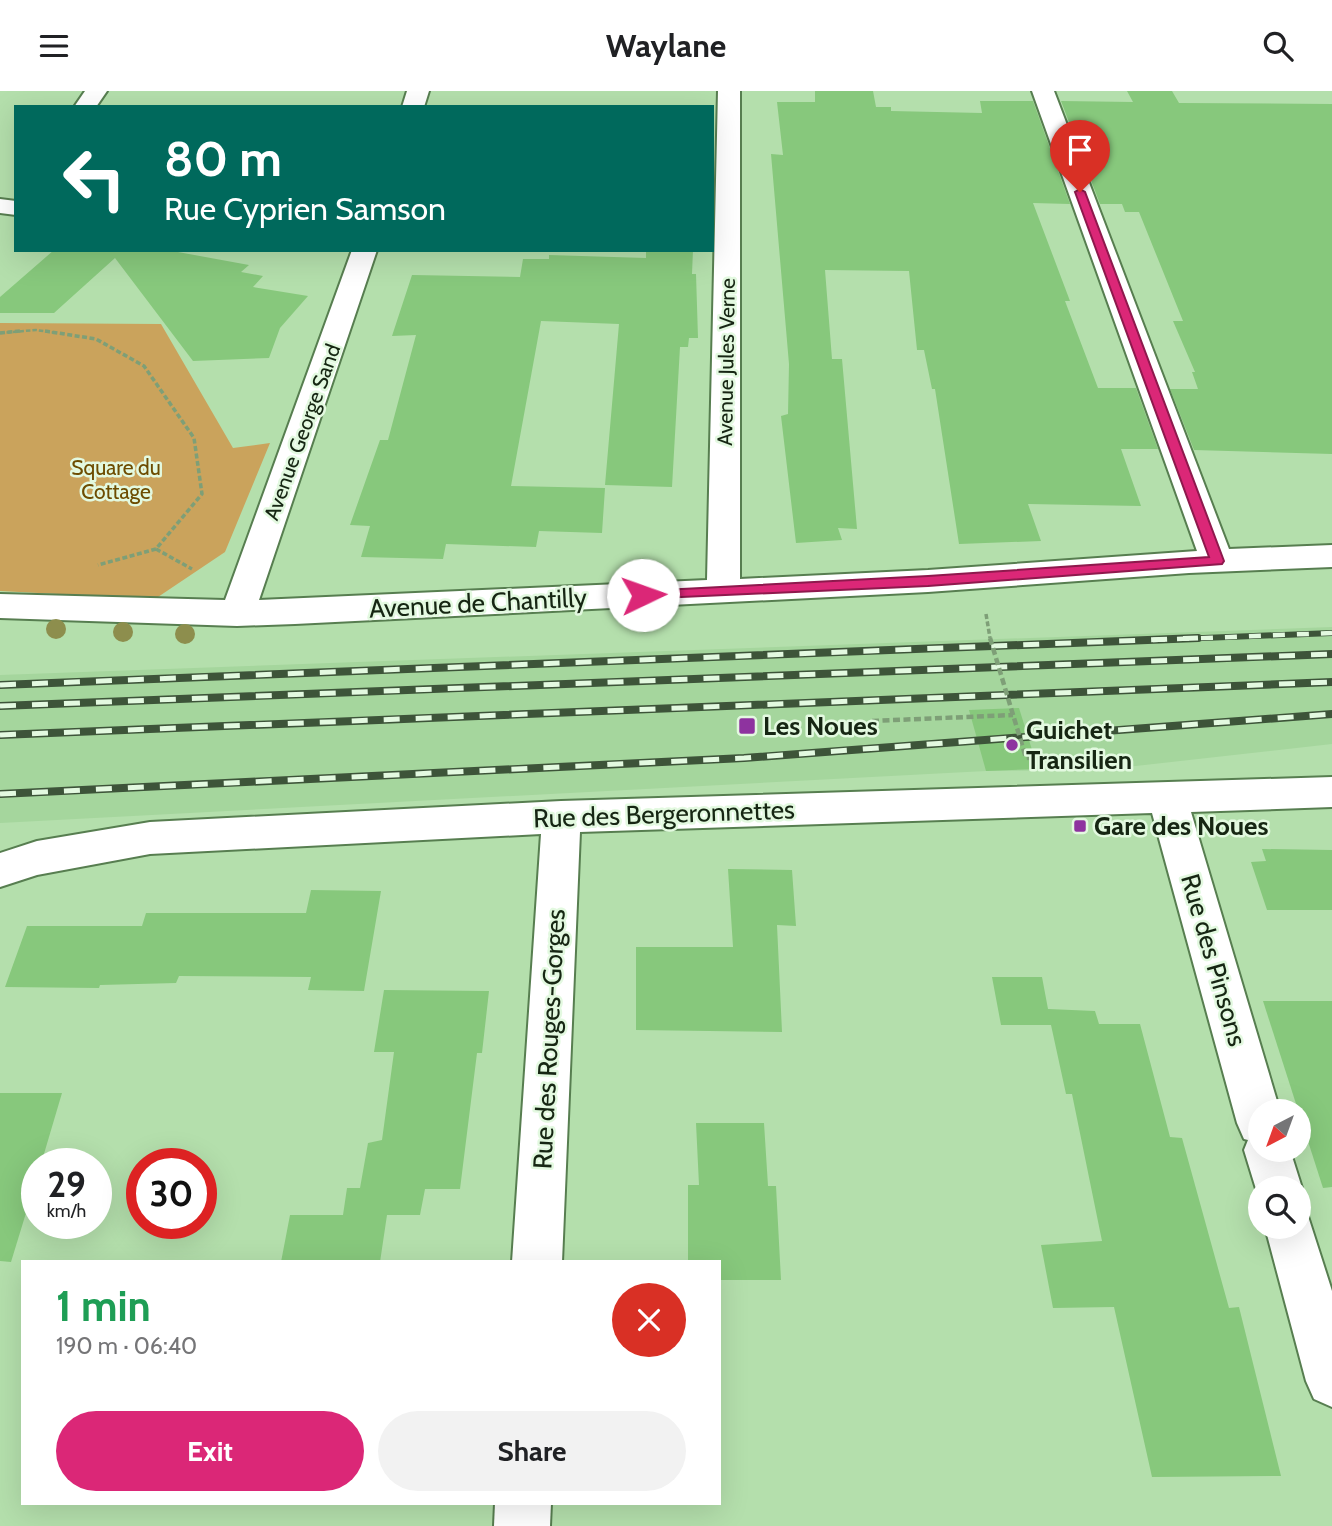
<!DOCTYPE html>
<html lang="en">
<head>
<meta charset="utf-8">
<style>
	body { margin:0; font-family:Cabin,sans-serif; background:#f2f2f2; color:#202124; height:100vh; display:flex; flex-direction:column; font-size:26px; white-space:nowrap }
	* { box-sizing:border-box; margin:0 }
	p { font-size:23px; color:#757577 }
	.icon { flex:none; width:38px; height:38px; fill:none; stroke:currentColor; stroke-width:2; stroke-linecap:round; stroke-linejoin:round }
	.map { position:relative; flex:1; overflow:hidden }
	.sheet { position:absolute; left:21px; top:1169px; width:700px; height:245px; display:flex; flex-direction:column; background:#fff; border-radius:0px; box-shadow:0 7px 28px #0002 }
	.sheet>* { flex:none }
	.top-card { position:absolute; left:14px; top:14px; width:700px; height:147px; border-radius:0px; box-shadow:0 7px 28px #0002; background:#00695c; color:#fff; overflow:hidden }
	.needle { width:46px; rotate:221deg }
	.fabs { position:absolute; left:1248px; top:1008px; display:grid; gap:14px }
	.fabs a { display:grid; place-items:center; width:63px; height:63px; border-radius:50%; background:#fff; box-shadow:0 7px 28px #0002; font-size:35px }
	.speed { position:absolute; left:21px; top:1057px; display:flex; gap:14px; font-size:35px; font-weight:700; text-align:center }
	.speed>* { display:grid; place-content:center; width:91px; height:91px; border-radius:50%; background:#fff; box-shadow:0 7px 28px #0002; line-height:1 }
	.speed small { font-size:18px; font-weight:400 }
	.speed .limit { border:10px solid #d22; background:#fff; color:#111 }
	.pin { position:absolute; display:grid; place-items:center; width:60px; height:60px; color:#fff; margin:-72px -30px; border-radius:50% 50% 50% 0; rotate:-45deg; box-shadow:0 0 7px #0007 }
	.pin .icon { rotate:45deg }
	.me { position:absolute; width:77px; margin:-38px; rotate:87deg; stroke-linejoin:round; filter:drop-shadow(0 0 5px #0008) }
	.turn { display:flex; align-items:center; gap:24px; height:147px; padding:0 35px; font-size:32px }
	.turn .icon { width:91px; height:91px; stroke-width:2.5 }
	.turn b { display:block; font-size:49px; line-height:60px }
	.round { display:grid; place-items:center; flex:none; width:74px; height:74px; border-radius:37px; background:#f2f2f2 }
	.head { display:flex; align-items:center; justify-content:space-between; height:119px; padding:0 35px }
	h1 { font-size:42px; font-weight:700; line-height:52px; color:#1e9e55 }
	.cta { display:flex; gap:14px; margin-top:auto; padding:14px 35px }
	.cta a { flex:1; height:80px; border-radius:42px; background:#db2777; color:#fff; font-size:28px; font-weight:700; line-height:80px; text-align:center }
	.cta a+a { background:#f2f2f2; color:#202124 }
	header { display:flex; justify-content:space-between; align-items:center; height:91px; padding:0 35px; background:#fff; font-size:32px; font-weight:700 }
	.map>svg:first-child { display:block }
	.built { fill:#a5d69d }
	.green { fill:#caa35c }
	.building { fill:#87c87c }
	.lines { fill:none; stroke-linecap:round; stroke-linejoin:round }
	.minor-casing { stroke:#577e50; stroke-width:4 }
	.path-far2 { stroke:#7e9f77; stroke-width:2.5; stroke-dasharray:4.5 2; stroke-linecap:butt }
	.path-far1 { stroke:#7e9f77; stroke-width:3.5; stroke-dasharray:5 2.5; stroke-linecap:butt }
	.path { stroke:#7e9f77; stroke-width:4.5; stroke-dasharray:7 3.5; stroke-linecap:butt }
	.minor { fill:#fff; fill-rule:evenodd }
	.rail-far1-casing { stroke:#3d5439; stroke-width:6 }
	.rail-casing { stroke:#3d5439; stroke-width:8 }
	.rail-far1 { stroke:#e3f9e0; stroke-width:4.5; stroke-dasharray:12; stroke-linecap:butt }
	.rail { stroke:#e3f9e0; stroke-width:5; stroke-dasharray:16; stroke-linecap:butt }
	.path-bridge { stroke:#7e9f77; stroke-width:4.5; stroke-dasharray:7 3.5; stroke-linecap:butt }
	.tree { fill:#8d8e4d }
	.route { fill:#db2777; stroke:#8e194d; stroke-width:2 }
	.poi-dot { fill:#8e339f; stroke:#e3f9e0; stroke-width:2.5 }
	.labels { text-anchor:middle; dominant-baseline:central; stroke-width:5; stroke-linejoin:round; paint-order:stroke }
	.far-street-label { font-size:21px; fill:#162613; stroke:#e3f9e0 }
	.far-park-label { font-size:21px; fill:#6d4c00; stroke:#e3f9e0 }
	.street-label { font-size:26px; fill:#162613; stroke:#e3f9e0 }
	.poi-label { font-size:26px; font-weight:bold; fill:#162613; stroke:#e3f9e0; text-anchor:start }
</style>
</head>
<body>
<header><svg class="icon" aria-label="menu" viewBox="0 0 24 24"><path d="M4 6h16M4 12h16M4 18h16"/></svg>Waylane<svg class="icon" aria-label="search" viewBox="0 0 24 24"><circle cx="10" cy="10" r="6"/><path d="M15 15l6 6"/></svg></header>
<div class="map">
<svg width="1332" height="1435" viewBox="0 0 1332 1435">
	<rect width="100%" height="100%" fill="#b4dfac"/>
	<path class="built" d="M1332,536V653L1100,679L986,680L0,732V584Z"/>
	<path class="green" d="M0,232L161,233L233,357L270,352L225,461L155,508L0,500Z"/>
	<g class="building">
		<path d="M815,0H873L876,16H891V20L982,22L980,10H1033L1070,113L1033,112L1070,210H1065L1098,297H1136L1158,358H1121L1141,415L1028,413L1041,450L959,453L935,298H932L924,259H917L909,180L825,179L832,268H842L857,438L838,437L842,449L796,452L781,325L788,323L789,273L771,63L783,64L777,11H815Z"/>
		<path d="M1127,0H1172L1179,12L1332,13V363L1194,359L1170,298H1198L1192,281H1195L1173,230H1183L1139,121H1125L1122,113H1100L1061,10L1133,11Z"/>
		<path d="M54,159H167L249,174L241,181L263,185L253,196L308,205L280,237L269,267L193,270L115,167L54,222H0V206Z"/>
		<path d="M646,159H693L692,183H696L698,247H689L688,256H680L672,396L605,394L619,233L541,230L511,395L605,397L602,442L539,440L536,456L446,453L443,468L361,466L370,435L350,434L380,349H388L416,244L392,245L412,184L520,186L523,168H549V164L646,167Z"/>
		<path d="M1019,617L1038,678L986,680L969,619Z"/>
		<path d="M1262,758L1332,759V819H1267L1251,771L1266,770Z"/>
		<path d="M728,778L792,779L796,835L777,834L782,941L636,939V856H733Z"/>
		<path d="M311,799L381,800L364,900L308,899L311,886L179,885L176,892L100,894L99,897L5,896L27,835H142L146,822H306Z"/>
		<path d="M992,886H1042L1048,918L1095,920L1099,933H1140L1170,1046L1182,1047L1229,1217L1239,1216L1281,1385L1152,1386L1114,1216L1053,1217L1041,1154L1102,1150L1072,1003H1066L1051,934H1001Z"/>
		<path d="M384,899L489,900L482,962H477L460,1098H425L420,1124H387L380,1171H281L290,1124H343L347,1097H360L368,1052L382,1049L394,961H374Z"/>
		<path d="M1263,910H1332V1096L1323,1097Z"/>
		<path d="M0,1002H62L41,1073H37V1086L11,1171L0,1170Z"/>
		<path d="M696,1032H764L768,1095H776L781,1189H719V1171H688V1094H699Z"/>
	</g>
	<g class="lines">
		<defs>
			<g id="minor">
				<path d="M85,0H107L96,16H74Z"/>
				<path d="M407,0H429L424,16H402Z"/>
				<path d="M718,0H740V488L928,479L1197,460L1032,0H1054L1229,458L1332,454V476L1189,482L928,501L295,533L237,535L0,527V503L225,509L352,159H377L259,509L707,489Z"/>
				<path d="M0,108L16,110V124L0,122Z"/>
				<path d="M1332,686V716L1191,721L1280,1020H1260V1059H1290L1302,1097L1298,1105V1097H1260V1111L1244,1059L1248,1049L1244,1048L1237,1032L1152,722L580,741L562,1171H512L541,743L150,763L37,784L0,796V762L37,750L150,731L561,710Z"/>
				<path d="M1298,1116L1306,1119L1332,1200V1316L1314,1308L1306,1290L1265,1136H1298Z"/>
				<path d="M495,1412H551L550,1435H494Z"/>
			</g>
		</defs>
		<use href="#minor" class="minor-casing"/>
		<path class="path-far2" d="M0,242L36,239L57,242"/>
		<g class="path-far1">
			<path d="M45,240L96,248L144,275L194,347L202,403L156,458L98,474"/>
			<path d="M0,242L20,240"/>
			<path d="M156,458L192,478"/>
			<path d="M986,523L990,547"/>
		</g>
		<path class="path" d="M872,630L1013,624"/>
		<use href="#minor" class="minor"/>
		<defs>
			<path id="rail-far1" d="M1153,549L1332,542"/>
			<g id="rail">
				<path d="M0,594L1198,547"/>
				<path d="M0,615L1332,563"/>
				<path d="M0,644L1332,591"/>
				<path d="M0,703L744,667L1332,623"/>
			</g>
		</defs>
		<use href="#rail-far1" class="rail-far1-casing"/>
		<use href="#rail" class="rail-casing"/>
		<use href="#rail-far1" class="rail-far1"/>
		<use href="#rail" class="rail"/>
		<path class="path-bridge" d="M990,547L1026,667L1035,666"/>
	</g>
	<g class="tree">
		<circle cx="56" cy="538" r="10"/>
		<circle cx="123" cy="541" r="10"/>
		<circle cx="185" cy="543" r="10"/>
	</g>
	<path class="route" d="M1080,98L1085,101L1224,470L1222,473L928,495L638,508V501L643,500L928,485L1209,466L1075,101Z"/>
	<g class="poi-dot">
		<rect x="738" y="626" width="18" height="18" rx="3.5"/>
		<circle cx="1012" cy="654" r="7"/>
		<rect x="1073" y="728" width="14" height="14" rx="3.5"/>
	</g>
	<g class="labels">
		<g class="far-street-label">
			<text transform="translate(726 271) rotate(-89)">Avenue Jules Verne</text>
			<text transform="translate(302 341) rotate(-70)">Avenue George Sand</text>
		</g>
		<g class="far-park-label">
			<text x="116" y="376">Square du<tspan x="116" dy="24">Cottage</tspan></text>
		</g>
		<g class="street-label">
			<text transform="translate(478 512) rotate(-3)">Avenue de Chantilly</text>
			<text transform="translate(664 723) rotate(-2)">Rue des Bergeronnettes</text>
			<text transform="translate(1214 869) rotate(74)">Rue des Pinsons</text>
			<text transform="translate(549 948) rotate(-87)">Rue des Rouges-Gorges</text>
		</g>
		<g class="poi-label">
			<text x="763" y="635">Les Noues</text>
			<text x="1026" y="639">Guichet<tspan x="1026" dy="30">Transilien</tspan></text>
			<text x="1094" y="735">Gare des Noues</text>
		</g>
	</g>
</svg>
<div class="fabs">
<a><svg class="needle" viewBox="-14 -14 28 28"><path d="M0-13l5 13h-10z" fill="#e53935"/><path d="M0 13l5-13h-10z" fill="#757577"/></svg></a>
<a><svg class="icon" aria-label="search" viewBox="0 0 24 24"><circle cx="10" cy="10" r="6"/><path d="M15 15l6 6"/></svg></a>
</div>
<div class="speed"><div>29<small>km/h</small></div><div class="limit">30</div></div>
<div class="pin" style="left:1080px;top:101px;background:#d93025"><svg class="icon" aria-label="arrive" viewBox="0 0 24 24"><path d="M6 21V4h12l-3 4 3 4H6"/></svg></div>
<svg class="me" style="left:643px;top:504px" viewBox="-20 -20 40 40"><circle r="19" fill="#fff"/><path d="M0-13L10 11 0 6-10 11z" fill="#db2777"/></svg>
<div class="top-card">
<div class="turn"><svg class="icon" aria-label="left" viewBox="0 0 24 24"><path d="M17 20v-9H6M10 6l-5 5 5 5"/></svg><div><b>80 m</b>Rue Cyprien Samson</div></div>
</div>
<section class="sheet">
<div class="head"><div><h1>1 min</h1><p>190 m · 06:40</p></div><a class="round" style="background:#d93025;color:#fff"><svg class="icon" aria-label="close" viewBox="0 0 24 24"><path d="M6 6l12 12M18 6L6 18"/></svg></a></div>
<div class="cta"><a>Exit</a><a>Share</a></div>
</section>
</div>
</body>
</html>
